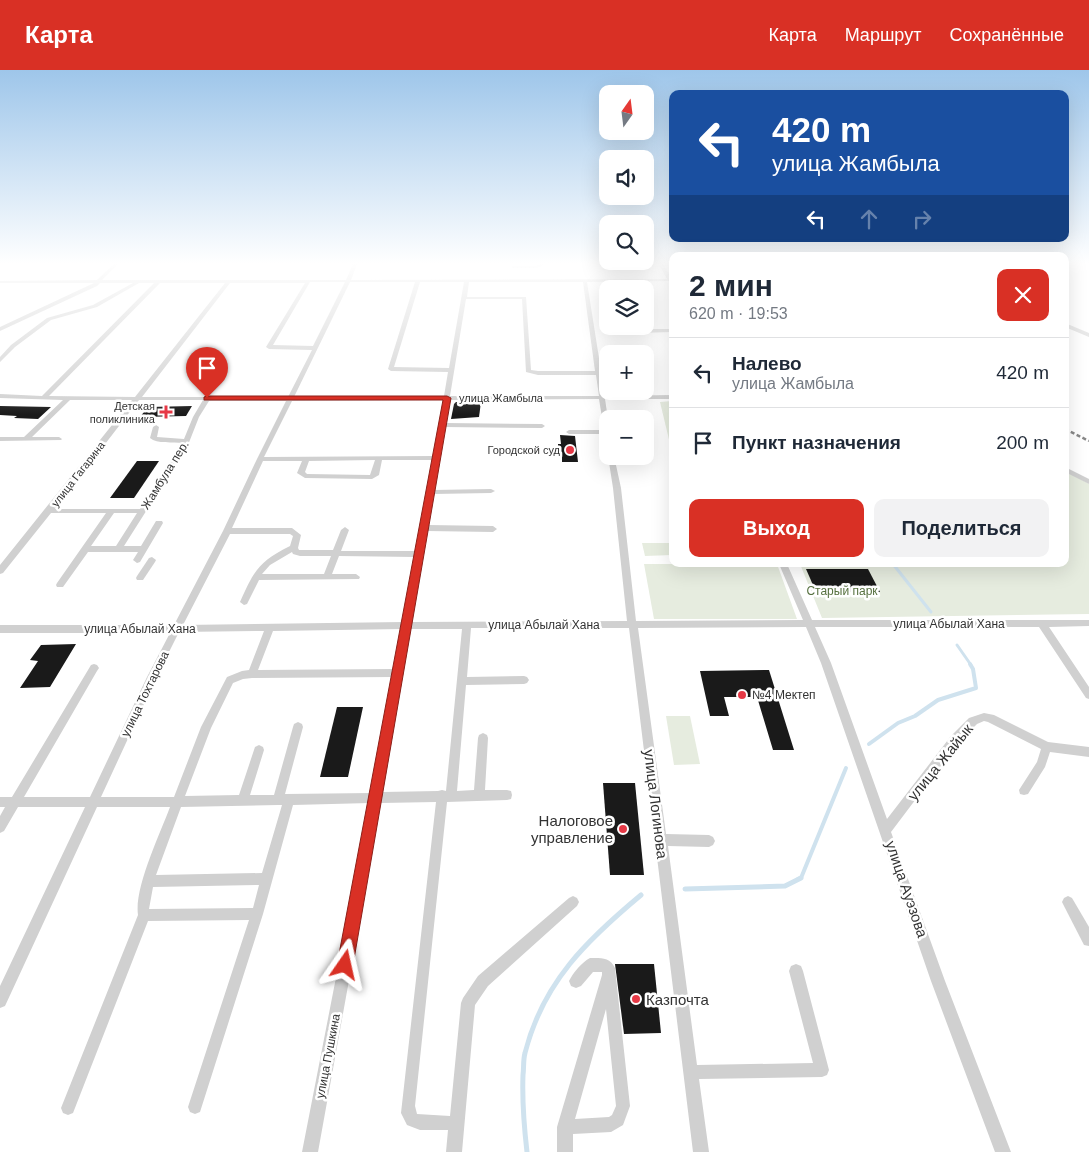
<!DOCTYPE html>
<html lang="ru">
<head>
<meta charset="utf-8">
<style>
	body { margin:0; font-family:Helvetica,sans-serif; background:#f2f2f3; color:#1f2937; height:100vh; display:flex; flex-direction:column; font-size:19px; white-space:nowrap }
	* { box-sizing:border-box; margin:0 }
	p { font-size:16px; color:#747a83 }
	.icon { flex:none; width:28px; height:28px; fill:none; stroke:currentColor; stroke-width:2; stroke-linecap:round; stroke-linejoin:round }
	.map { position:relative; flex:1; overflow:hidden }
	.drawer { position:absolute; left:669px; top:182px; width:400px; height:315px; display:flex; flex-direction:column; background:#fff; border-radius:10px; box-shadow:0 5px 20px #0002 }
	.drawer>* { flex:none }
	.hud { position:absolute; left:669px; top:20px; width:400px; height:152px; border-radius:10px; box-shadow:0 5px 20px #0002; background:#1a4fa0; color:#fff; overflow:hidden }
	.needle { width:32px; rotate:14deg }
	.buttons { position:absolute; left:599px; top:15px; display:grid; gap:10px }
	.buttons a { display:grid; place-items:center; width:55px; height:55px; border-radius:10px; background:#fff; box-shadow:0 5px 20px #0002; font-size:25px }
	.pin { position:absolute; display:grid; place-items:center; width:42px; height:42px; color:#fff; margin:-51px -21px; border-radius:50% 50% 50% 0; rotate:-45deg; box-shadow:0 0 5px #0007 }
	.pin .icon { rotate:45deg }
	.me { position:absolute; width:55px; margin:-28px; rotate:11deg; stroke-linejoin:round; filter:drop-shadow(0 0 4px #0008) }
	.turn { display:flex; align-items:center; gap:18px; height:105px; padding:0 20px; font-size:22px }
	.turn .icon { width:65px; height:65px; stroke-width:2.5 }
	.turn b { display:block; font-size:35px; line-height:42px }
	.lanes { display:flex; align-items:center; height:48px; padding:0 20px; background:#0003; justify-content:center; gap:25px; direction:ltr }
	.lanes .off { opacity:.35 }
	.round { display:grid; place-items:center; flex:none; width:52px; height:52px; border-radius:10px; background:#f2f2f3 }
	.overview { display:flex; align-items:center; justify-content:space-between; height:85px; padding:0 20px }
	h1 { font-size:30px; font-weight:700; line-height:38px }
	.cta { display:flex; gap:10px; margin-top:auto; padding:10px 20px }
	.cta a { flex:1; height:58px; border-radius:10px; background:#d93025; color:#fff; font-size:20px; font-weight:700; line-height:58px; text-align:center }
	.cta a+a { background:#f2f2f3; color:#1f2937 }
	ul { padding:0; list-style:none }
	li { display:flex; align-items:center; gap:15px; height:70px; padding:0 20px; border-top:1px solid #e0e1e3 }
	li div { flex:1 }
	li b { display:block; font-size:19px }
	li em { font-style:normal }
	header { display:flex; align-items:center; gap:30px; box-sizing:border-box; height:70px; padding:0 25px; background:#d93025; color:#fff }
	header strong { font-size:24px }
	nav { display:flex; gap:28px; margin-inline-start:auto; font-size:18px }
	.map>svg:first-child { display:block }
	.green { fill:#e6ecdf }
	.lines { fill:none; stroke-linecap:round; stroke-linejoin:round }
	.stream-far2 { stroke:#cfe2ee; stroke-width:3 }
	.stream-far1 { stroke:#cfe2ee; stroke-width:4 }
	.stream { stroke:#cfe2ee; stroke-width:5 }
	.building { fill:#1a1a1a }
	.minor { fill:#d0d0d0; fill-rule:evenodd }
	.tertiary { fill:#d0d0d0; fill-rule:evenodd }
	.rail { stroke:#888; stroke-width:2.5; stroke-dasharray:4 2.5; stroke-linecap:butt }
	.route { fill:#d93025; stroke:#8d1f18 }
	.poi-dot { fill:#e63946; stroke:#fff; stroke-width:2 }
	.labels { text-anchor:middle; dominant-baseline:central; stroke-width:5; stroke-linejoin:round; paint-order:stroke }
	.far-street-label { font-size:11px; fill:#333; stroke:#fff }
	.far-poi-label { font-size:11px; fill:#333; stroke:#fff; text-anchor:end }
	.street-label { font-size:12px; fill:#333; stroke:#fff }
	.park-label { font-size:12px; fill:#56703f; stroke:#fff }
	.poi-label { font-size:12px; fill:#333; stroke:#fff; text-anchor:start }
	.near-street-label { font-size:15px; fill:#333; stroke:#fff }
	.near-poi-label { font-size:15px; fill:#333; stroke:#fff; text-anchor:end }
</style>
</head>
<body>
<header>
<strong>Карта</strong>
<nav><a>Карта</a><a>Маршрут</a><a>Сохранённые</a></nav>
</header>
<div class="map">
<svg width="1089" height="1082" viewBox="0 0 1089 1082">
	<rect width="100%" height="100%" fill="#fff"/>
	<g class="green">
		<path d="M672,331V382L660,332Z"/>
		<path d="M1065,400L1089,414V544L822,548L800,494H1065Z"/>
		<path d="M642,473H672V485L645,486Z"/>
		<path d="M644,494H777L797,549H654Z"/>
		<path d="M666,646H690L700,694L674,695Z"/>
	</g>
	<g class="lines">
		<g class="stream-far2">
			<path d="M893,494L931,542"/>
			<path d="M957,575L971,595"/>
		</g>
		<g class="stream-far1">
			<path d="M869,674L898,653L915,646L938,630L976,618L973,599L970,594"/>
			<path d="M798,809L801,808L846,698"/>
		</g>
		<g class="stream">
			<path d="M685,819L785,816L801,808"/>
			<path d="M527,1082C524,1056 522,1032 523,1005C524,998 523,990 525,983C543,912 587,870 641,825"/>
		</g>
	</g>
	<g class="building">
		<path d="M456,332H481L479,347L451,349L454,334Z"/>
		<path d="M0,336L51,337L38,349L14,348L17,346L0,345Z"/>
		<path d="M192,336L186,346L140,347L148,337Z"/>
		<path d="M560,365L575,366L578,392H562V385H558V374H561Z"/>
		<path d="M137,391H159L134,428H110Z"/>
		<path d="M806,499H868L880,522H816Z"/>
		<path d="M76,574L50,617L20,618L38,591L30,590L41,575Z"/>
		<path d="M769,600L794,680H773L757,627H724L729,646H710L700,601Z"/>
		<path d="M337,637H363L348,707H320Z"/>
		<path d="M603,713H635L644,805H610Z"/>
		<path d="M615,894H654L661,963L624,964Z"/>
	</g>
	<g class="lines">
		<g class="minor">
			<path d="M114,194H118L102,210H346L353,194H357L351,210L667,209L659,194H663L672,209V211L587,212L605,326L672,325V329H605L608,349V370L605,368L604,364H569L566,362L569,360H604L599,329L449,330L445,353L542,354L545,356L542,358L445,357L434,420L491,419L495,421L491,423L433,424L428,455L493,456L497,459L493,462L427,461L412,552L627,551L613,418L608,386H614L621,418L636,551L803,550L779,494H787L812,550H1089V556L1049,557L1089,617V629L1086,628L1039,557H815L831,593L887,749L951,666L969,648L984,643L994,645L1048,672L1089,677V687L1050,682L1045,697L1028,724L1024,725L1020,724L1019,720L1037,692L1041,679L988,652L984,651L977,654L959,672L891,762L945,911L1011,1082H995L931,911L821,593L806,557L638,558L666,764L709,765L713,767L715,771L713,775L709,777L668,776L697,995L813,993L789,901L791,896L796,894L801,896L803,901L829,1000L827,1005L822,1007L699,1009L709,1082H693L629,558H471L467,607L524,606L527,607L529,610L527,613L524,614L466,615L457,721L474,720L478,668L479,665L483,663L487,665L488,668L485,720H507L511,721L512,725L511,729L507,730L447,732L415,1036L417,1044L450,1046L461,933L463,928L478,906L569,828L573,826L577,828L579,832L577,836L488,916L475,935L462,1082H446L448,1060H420L407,1055L401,1043L436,732L381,733L318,1082H302L370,733L293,735L263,844L200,1042L195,1044L190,1042L188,1037L249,850L148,851L73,1043L68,1045L63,1043L61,1038L138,845C134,818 160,764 170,737H97L5,936L0,938V916L85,737H18L4,761L0,763V746L5,737H0V727H12L91,595L94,594L97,595L99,598L97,601L24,727H90L147,607L170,563H0V555H174L223,461L257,389L286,331H209L199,347L188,375L124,476H141L156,451H162L163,453L140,492L137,493L133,490L138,482H88L63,517H57L56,515L57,513L106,443H51L3,503L0,504V495L132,330H70L32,367H59L62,369L61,370L0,371V367H24L63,330L0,328V324L42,326L154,213H139L97,237L51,250L15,277L0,292V287L11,275L47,248L93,235L133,213H100L97,216L0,261V257L94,213H0V211L97,210ZM310,212H345L313,276L273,275ZM350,212H415L388,299L391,301L448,302L444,326L294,327ZM420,212H464L449,298L394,297ZM469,212H583L595,301H538L531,300L526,227H467ZM160,213H225L135,327L49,326ZM230,213H305L266,277L269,279L312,280L288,327H142ZM466,229H522L526,302L538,305H596L599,326H450ZM139,330H203L193,347L184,369L157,367L159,357L156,355L153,357L150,368C157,374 173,372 183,373L140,439H55ZM443,330L433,386L264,387L292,331ZM375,390L370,405L307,404L305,402L309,391ZM382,390H432L416,481H341L349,460L345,457L341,460L333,480H299L298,478L301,465L292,458H232L263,391H302L297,403L305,408L372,409L379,405ZM114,443H137L116,476H91ZM230,464H290L293,466L290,476C258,492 254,501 240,532L244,535L247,534L259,510L359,509L360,507L356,504H332L339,486L415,487L403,552L183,555ZM292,482L293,484L300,486H331L324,504H262L270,495ZM402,559L394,599L258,600L273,561ZM411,559H462L446,721L442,720L438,721L383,722ZM264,561L249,600L242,601L227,607L201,657L174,727H101L156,608L179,562ZM393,607L372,723L285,724L303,657L302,654L298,652L294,654L293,657L274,725H250L264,680L263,677L259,675L255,677L239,725L185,726L211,658L233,613L243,609L252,608ZM278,735H282L262,803L156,805L181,737ZM259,815L253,838L149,839L153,817Z"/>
			<path d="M540,194H545L537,198H513L511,197L513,196H536Z"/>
			<path d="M627,256H633L634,259H672V262L637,263L630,261Z"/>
			<path d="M645,360L650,361L651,362L645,364Z"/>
			<path d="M1065,397L1089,409V414L1065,402Z"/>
			<path d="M152,487L156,490L155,492L143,510H137L136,508L137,506L149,488Z"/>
			<path d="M1068,826L1072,828L1089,857V876L1084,875L1064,836L1062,832L1064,828Z"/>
			<path d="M590,888C601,888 610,887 615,898L630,1036L623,1055L611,1062L573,1064V1082H557V1057L602,905V902H593L581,916L576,918L571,916L569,911C573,903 582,892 590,888ZM606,939L616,1036L612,1045L609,1047L575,1049Z"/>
		</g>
		<path class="tertiary" d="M1065,253L1089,263V267L1065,257Z"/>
		<path class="rail" d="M1065,359L1089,371"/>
	</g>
	<linearGradient id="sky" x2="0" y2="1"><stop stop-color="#9ec6ea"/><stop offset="0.56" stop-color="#fff"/><stop offset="1" stop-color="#fff" stop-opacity="0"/></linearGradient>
	<rect width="1089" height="345" fill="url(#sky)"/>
	<path class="route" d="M207,326H447L451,328L353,895L351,901L345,903L339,901L337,895L443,330H204V327Z"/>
	<g class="poi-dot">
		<path d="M163.5 334.5h5v5h5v5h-5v5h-5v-5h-5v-5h5z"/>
		<circle cx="570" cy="380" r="5"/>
		<circle cx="742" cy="625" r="5"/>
		<circle cx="623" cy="759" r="5"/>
		<circle cx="636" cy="929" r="5"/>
	</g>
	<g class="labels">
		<g class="far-street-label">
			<text x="501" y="328">улица Жамбыла</text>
			<text transform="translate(78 404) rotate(-52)">улица Гагарина</text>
		</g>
		<g class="far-poi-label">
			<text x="155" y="336">Детская<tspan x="155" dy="13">поликлиника</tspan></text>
			<text x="560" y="380">Городской суд</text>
		</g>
		<g class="street-label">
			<text transform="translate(165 405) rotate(-58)">Жамбула пер.</text>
			<text x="949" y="554">улица Абылай Хана</text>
			<text x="544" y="555">улица Абылай Хана</text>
			<text x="140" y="559">улица Абылай Хана</text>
			<text transform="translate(145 624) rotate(-64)">улица Тохтарова</text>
			<text transform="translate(328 986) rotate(-79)">улица Пушкина</text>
		</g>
		<g class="park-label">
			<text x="842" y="521">Старый парк</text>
		</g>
		<g class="poi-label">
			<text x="752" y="625">№4 Мектеп</text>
		</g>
		<g class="near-street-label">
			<text transform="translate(940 692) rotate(-51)">улица Жайык</text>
			<text transform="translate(656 734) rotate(83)">улица Логинова</text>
			<text transform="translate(907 819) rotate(71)">улица Ауэзова</text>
		</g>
		<g class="near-poi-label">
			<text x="613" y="750">Налоговое<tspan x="613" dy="17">управление</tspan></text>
			<text x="646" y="929" text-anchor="start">Казпочта</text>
		</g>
	</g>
</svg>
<div class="buttons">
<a><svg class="needle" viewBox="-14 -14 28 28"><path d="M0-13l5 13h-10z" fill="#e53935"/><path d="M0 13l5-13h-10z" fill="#747a83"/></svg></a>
<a><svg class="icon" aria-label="sound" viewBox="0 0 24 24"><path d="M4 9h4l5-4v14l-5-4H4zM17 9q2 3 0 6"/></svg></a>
<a><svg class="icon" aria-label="search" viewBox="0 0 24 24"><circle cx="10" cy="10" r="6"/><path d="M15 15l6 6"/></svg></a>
<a><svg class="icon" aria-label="layers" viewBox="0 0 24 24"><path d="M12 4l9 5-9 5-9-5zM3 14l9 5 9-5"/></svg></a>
<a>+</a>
<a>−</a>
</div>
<div class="pin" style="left:207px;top:328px;background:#d93025"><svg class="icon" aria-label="arrive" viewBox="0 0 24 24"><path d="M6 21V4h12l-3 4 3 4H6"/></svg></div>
<svg class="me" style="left:345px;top:895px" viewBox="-20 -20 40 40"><path d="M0-17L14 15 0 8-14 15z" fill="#d93025" stroke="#fff" stroke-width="4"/></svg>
<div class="hud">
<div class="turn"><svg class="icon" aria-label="left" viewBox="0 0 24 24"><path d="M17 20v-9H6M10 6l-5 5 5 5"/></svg><div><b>420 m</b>улица Жамбыла</div></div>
<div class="lanes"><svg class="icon" aria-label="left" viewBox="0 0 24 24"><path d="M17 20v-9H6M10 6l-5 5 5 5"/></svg><svg class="icon off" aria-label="ahead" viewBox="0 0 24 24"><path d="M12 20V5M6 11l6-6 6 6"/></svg><svg class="icon off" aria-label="right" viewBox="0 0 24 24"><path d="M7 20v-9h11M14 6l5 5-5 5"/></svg></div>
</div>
<section class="drawer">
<div class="overview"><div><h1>2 мин</h1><p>620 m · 19:53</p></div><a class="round" style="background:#d93025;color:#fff"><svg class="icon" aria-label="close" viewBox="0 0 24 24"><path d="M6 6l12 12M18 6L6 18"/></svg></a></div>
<ul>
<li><svg class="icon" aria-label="left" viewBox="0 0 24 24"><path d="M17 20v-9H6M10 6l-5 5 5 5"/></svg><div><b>Налево</b><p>улица Жамбыла</p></div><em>420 m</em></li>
<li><svg class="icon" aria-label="arrive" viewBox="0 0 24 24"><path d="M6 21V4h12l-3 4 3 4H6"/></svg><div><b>Пункт назначения</b></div><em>200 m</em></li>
</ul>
<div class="cta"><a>Выход</a><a>Поделиться</a></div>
</section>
</div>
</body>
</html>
